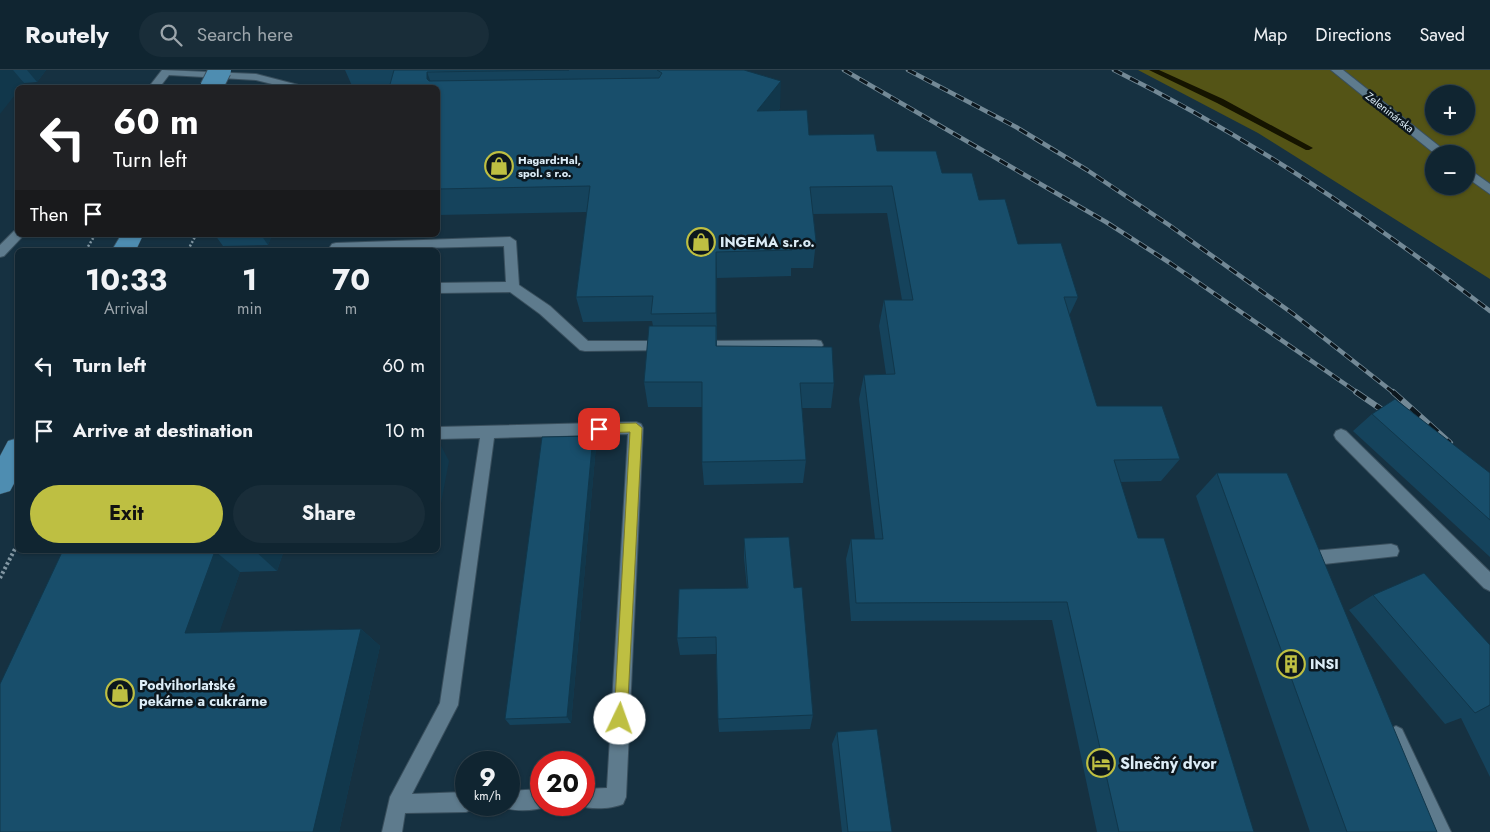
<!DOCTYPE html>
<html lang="en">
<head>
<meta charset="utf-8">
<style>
	body { margin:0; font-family:Jost,sans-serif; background:#192d39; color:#f1f3f6; height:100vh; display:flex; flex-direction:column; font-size:19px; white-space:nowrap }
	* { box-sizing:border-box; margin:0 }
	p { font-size:16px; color:#9ca5ab }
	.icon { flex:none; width:28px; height:28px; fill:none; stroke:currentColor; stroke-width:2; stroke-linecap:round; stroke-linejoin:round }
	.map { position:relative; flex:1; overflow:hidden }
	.panel { position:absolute; left:15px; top:178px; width:425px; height:305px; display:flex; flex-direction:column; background:#102531; border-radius:8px; box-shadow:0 1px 4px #0004,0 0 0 1px #30424d }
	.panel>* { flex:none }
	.guide { position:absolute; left:15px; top:15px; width:425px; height:152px; border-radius:8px; box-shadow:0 1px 4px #0004,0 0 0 1px #30424d; background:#202124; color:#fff; overflow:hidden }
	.fabs { position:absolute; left:1425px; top:15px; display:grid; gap:10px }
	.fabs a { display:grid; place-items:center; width:50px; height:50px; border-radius:50%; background:#102531; box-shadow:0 1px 4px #0004,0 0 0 1px #30424d; font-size:25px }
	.speed { position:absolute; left:455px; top:681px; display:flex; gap:10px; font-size:25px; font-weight:700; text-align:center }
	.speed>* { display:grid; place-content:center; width:65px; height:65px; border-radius:50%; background:#102531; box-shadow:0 1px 4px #0004,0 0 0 1px #30424d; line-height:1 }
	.speed small { font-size:12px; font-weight:400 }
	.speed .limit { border:8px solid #d22; background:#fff; color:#111 }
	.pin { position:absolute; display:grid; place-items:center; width:42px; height:42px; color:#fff; margin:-21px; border-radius:10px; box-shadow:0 2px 8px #0006 }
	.me { position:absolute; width:55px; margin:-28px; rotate:3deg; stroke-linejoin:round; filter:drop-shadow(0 0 4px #0008) }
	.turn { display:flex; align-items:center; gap:18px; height:105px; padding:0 15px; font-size:22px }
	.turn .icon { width:65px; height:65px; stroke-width:2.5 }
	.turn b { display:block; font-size:35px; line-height:42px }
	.then { display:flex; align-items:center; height:48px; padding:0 15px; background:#0003; gap:10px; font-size:19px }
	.eta { display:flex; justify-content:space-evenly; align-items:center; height:85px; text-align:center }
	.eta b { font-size:30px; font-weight:700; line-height:35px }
	.cta { display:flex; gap:10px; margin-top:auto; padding:10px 15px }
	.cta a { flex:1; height:58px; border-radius:30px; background:#bebf42; color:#111; font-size:20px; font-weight:700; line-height:58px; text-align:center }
	.cta a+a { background:#192d39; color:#f1f3f6 }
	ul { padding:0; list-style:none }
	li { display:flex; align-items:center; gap:15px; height:65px; padding:0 15px }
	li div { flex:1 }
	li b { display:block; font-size:19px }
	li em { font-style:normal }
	header { display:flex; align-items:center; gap:30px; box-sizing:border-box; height:70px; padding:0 25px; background:#102531; border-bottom:1px solid #30424d }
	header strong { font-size:24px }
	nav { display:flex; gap:28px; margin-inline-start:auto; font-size:18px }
	.search { width:350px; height:45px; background:#192d39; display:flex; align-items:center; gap:12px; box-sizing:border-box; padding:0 18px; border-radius:28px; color:#9ca5ab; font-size:19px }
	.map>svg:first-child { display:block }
	.green { fill:#545416; fill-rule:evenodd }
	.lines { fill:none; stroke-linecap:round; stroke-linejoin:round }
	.stream { fill:#151400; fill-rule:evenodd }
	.lane-casing { stroke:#394f5d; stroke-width:2 }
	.primary-casing { stroke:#394f5d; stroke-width:1 }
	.path-far1 { stroke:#8297a3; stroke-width:2.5; stroke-dasharray:2 2; stroke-linecap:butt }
	.path { stroke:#8297a3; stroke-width:4; stroke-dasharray:2.5 2.5; stroke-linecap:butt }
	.lane { fill:#5e7b8d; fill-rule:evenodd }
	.primary { fill:#4e8db1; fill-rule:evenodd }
	.rail-far1-casing { stroke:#738996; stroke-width:4.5 }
	.rail-casing { stroke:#738996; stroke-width:6 }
	.rail-far1 { stroke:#0c171e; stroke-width:3; stroke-dasharray:9; stroke-linecap:butt }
	.rail { stroke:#0c171e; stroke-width:4.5; stroke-dasharray:12; stroke-linecap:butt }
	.primary-bridge-casing { stroke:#394f5d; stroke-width:24; stroke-linecap:butt }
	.primary-bridge { stroke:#4e8db1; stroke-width:22 }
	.wall { fill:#15435c }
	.shaded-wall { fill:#11374b }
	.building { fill:#184e6b; stroke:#11374b }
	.route { fill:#bebf42; stroke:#7c7c2b }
	.labels { text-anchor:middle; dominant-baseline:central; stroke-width:5; stroke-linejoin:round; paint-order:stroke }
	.far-street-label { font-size:11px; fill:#ddedf7; stroke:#0c171e }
	.far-poi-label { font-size:11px; font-weight:bold; fill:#ddedf7; stroke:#0c171e; text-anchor:start }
	.poi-label { font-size:14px; font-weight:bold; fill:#ddedf7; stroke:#0c171e; text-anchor:start }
	.near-poi-label { font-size:16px; font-weight:bold; fill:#ddedf7; stroke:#0c171e; text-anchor:start }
</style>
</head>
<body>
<header>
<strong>Routely</strong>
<div class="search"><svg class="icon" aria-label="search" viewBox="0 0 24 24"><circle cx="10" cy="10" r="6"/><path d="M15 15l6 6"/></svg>Search here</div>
<nav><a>Map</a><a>Directions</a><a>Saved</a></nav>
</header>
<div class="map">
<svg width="1490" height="762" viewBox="0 0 1490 762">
	<rect width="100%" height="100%" fill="#163141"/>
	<path class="green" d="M1138,0H1490V209L1258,63ZM1434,24H1466V56H1434ZM1434,84H1466V116H1434Z"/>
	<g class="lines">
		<path class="stream" d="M1149,0H1159L1223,29L1313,78L1309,80H1306L1217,33Z"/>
		<defs>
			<g id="lane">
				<path d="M162,0L256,4L310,18H288L256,10L169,5L159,18H148Z"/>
				<path d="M1331,0H1343L1449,84H1435Z"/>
				<path d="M1466,97L1490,114V124L1466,107Z"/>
				<path d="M18,160V165H24L22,167L4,186L0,187V175L14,161Z"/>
				<path d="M510,167L516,171L519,215L550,236L588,271H667L672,272L674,276L672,280L585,281L580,280L540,244L510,222L438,223V213L506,212L504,176L331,180L330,177L332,174L336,173Z"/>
				<path d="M816,270L821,271L823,275L821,279L816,280L697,281L692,280L690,276L692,272L697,271Z"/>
				<path d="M636,352L641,354L643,358L626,727L623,734C611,739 590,740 578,735H584V719L607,718L628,364L494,368L458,635L412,724L466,722V735H474L473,739L466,742L405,743L402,762H382L390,727L440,633L480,368L438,369V357Z"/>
				<path d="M1341,359L1346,361L1490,502V521L1484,518L1336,369L1334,365L1336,361Z"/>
				<path d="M1391,474L1397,476L1399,481L1397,486L1324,494L1325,497L1323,502L1317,504L1311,502L1305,488L1307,483L1313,481Z"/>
				<path d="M1396,656L1402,659L1451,762H1431L1387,665L1390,659Z"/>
				<path d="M541,719V735L548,736C535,741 515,742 502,737V735H509V721Z"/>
			</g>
			<g id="primary">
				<path d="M121,165H143L136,180H112Z"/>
				<path d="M18,368V406L10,421L0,424V386L8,371Z"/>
			</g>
		</defs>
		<use href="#lane" class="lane-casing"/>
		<use href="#primary" class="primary-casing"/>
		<g class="path-far1">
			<path d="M86,180L95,165"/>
			<path d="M188,180L196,165"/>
		</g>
		<path class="path" d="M0,508L18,473"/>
		<use href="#lane" class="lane"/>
		<use href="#primary" class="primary"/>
		<defs>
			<g id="rail-far1">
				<path d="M844,0L1106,152L1170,193L1358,323"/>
				<path d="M908,0L1016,57L1087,100L1169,155L1292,243L1394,323"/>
				<path d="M1114,0C1249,67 1370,149 1490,241"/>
			</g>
			<g id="rail">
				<path d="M1356,322L1391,346"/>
				<path d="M1393,322L1450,373"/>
			</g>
		</defs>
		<use href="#rail-far1" class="rail-far1-casing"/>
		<use href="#rail" class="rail-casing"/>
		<use href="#rail-far1" class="rail-far1"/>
		<use href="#rail" class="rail"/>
		<defs>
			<path id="primary-bridge" d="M211,18L220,0"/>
		</defs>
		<use href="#primary-bridge" class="primary-bridge-casing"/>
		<use href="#primary-bridge" class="primary-bridge"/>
	</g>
	<g class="wall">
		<path d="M0,0H46L37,12L24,13Z"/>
		<path d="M345,0H744L780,38L778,41L809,65L877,81L942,103L979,130L1018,174L1078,227L1069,246L1097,336L1180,389L1161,411L1120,412L1138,468L1254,762H1097L1052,550L851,551L846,489L851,469H875L859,329L864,305L886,304L879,256L884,230H902L887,143L813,144L816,171L813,198H791V206L717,208V276L834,313L831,338H802L806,390L803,413L704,415L702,392V337H648L644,312L653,256L652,251L583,252L576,227L587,142L438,145V18H353Z"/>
		<path d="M215,165H272L268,175L223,176Z"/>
		<path d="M1372,344L1490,403V487L1353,361Z"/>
		<path d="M593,366L596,376L571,653L510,655L505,649Z"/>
		<path d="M1217,403L1437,762H1310L1196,426Z"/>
		<path d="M744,468L794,518L813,645L810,659L719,662L718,649L716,584L680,585L677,568L747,518L744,488Z"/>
		<path d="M63,480H284L277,501L240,502L219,562L361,559L380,576L339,762Z"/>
		<path d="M1373,525L1490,575V707L1461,648L1445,654L1349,540Z"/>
		<path d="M837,662L892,762H842L832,674Z"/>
	</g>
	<g class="shaded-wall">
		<path d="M0,0H13L24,13L20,18H18V21L0,44Z"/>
		<path d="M27,0H46L37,12Z"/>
		<path d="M427,2L433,18L427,9Z"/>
		<path d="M781,11L780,38L757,68V41Z"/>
		<path d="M261,165H272L268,175Z"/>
		<path d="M716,182L717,208V269L716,243Z"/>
		<path d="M593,366L596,376L571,653L567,647Z"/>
		<path d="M438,370L449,391L438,449Z"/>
		<path d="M254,480H284L277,501Z"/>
		<path d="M215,481L240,502L213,581L185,563Z"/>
		<path d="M361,559L380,576L339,762H313Z"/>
	</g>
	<g class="building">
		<path d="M394,0H569L427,2V9L429,11L659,8L662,3L657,0H744L781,11L757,41L807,40L809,65L874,64L877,81H936L942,103H972L979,130L1005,129L1018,174L1061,173L1078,227H1064L1097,336H1162L1180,389L1114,390L1138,468H1164L1254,762H1119L1067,532L856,533L851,469H883L864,305L895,304L884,230H913L892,116L810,117L816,171L792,172V180L716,182V243L651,244L653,226L576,227L590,116L438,119V18H389Z"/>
		<path d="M649,256H716V276L832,277L834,313H800L806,390L702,392V312H644Z"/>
		<path d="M1395,329L1490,403V450L1372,344Z"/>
		<path d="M593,366L567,647L505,649L542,367Z"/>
		<path d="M1217,403H1287L1437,762H1347Z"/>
		<path d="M789,467L794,518L802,517L813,645L718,649L716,567L677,568L679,519L748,518L744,468Z"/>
		<path d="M63,480H254L215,481L185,563L361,559L313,762H0V614Z"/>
		<path d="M1424,503L1490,575V635L1475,643L1373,525Z"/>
		<path d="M877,659L892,762H848L837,662Z"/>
	</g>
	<path class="route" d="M636,353L642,358L627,649L625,654L620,656L616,654L614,649L630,362L599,363L594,359L599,354Z"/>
	<defs>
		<symbol id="shop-ring" viewBox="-11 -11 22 22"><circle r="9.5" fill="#0c171e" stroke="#bebf42" stroke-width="1.5"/><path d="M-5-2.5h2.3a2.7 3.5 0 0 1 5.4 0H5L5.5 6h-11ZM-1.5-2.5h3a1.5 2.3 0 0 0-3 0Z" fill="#bebf42"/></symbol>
		<symbol id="building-ring" viewBox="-11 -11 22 22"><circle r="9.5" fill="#0c171e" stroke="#bebf42" stroke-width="1.5"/><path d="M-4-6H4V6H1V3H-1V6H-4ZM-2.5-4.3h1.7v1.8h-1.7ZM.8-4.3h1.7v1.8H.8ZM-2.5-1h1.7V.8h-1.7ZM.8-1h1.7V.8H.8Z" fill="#bebf42"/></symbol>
		<symbol id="hotel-ring" viewBox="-11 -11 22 22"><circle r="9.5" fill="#0c171e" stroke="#bebf42" stroke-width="1.5"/><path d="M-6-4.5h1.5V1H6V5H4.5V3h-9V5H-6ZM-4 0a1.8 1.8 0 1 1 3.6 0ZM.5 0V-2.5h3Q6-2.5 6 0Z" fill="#bebf42"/></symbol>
	</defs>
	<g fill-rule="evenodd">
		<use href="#shop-ring" x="483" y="80" width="32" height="32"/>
		<use href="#shop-ring" x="685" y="156" width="32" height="32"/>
		<use href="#building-ring" x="1275" y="578" width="32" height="32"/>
		<use href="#shop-ring" x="104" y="607" width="32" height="32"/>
		<use href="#hotel-ring" x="1085" y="677" width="32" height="32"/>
	</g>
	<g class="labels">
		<g class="far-street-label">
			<text transform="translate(1390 42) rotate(38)">Zeleninárska</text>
		</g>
		<g class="far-poi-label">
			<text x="518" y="90">Hagard:Hal,<tspan x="518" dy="13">spol. s r.o.</tspan></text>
		</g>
		<g class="poi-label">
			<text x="720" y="172">INGEMA s.r.o.</text>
			<text x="1310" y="594">INSI</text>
			<text x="139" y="615">Podvihorlatské<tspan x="139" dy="16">pekárne a cukrárne</tspan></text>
		</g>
		<g class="near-poi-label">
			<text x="1120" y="693">Slnečný dvor</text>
		</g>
	</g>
</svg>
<div class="fabs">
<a>+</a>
<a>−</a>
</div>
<div class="speed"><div>9<small>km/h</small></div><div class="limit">20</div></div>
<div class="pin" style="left:599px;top:359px;background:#d93025"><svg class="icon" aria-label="arrive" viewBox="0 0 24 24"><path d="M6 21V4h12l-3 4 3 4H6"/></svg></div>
<svg class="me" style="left:620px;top:649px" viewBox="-20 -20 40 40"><circle r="19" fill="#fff"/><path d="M0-13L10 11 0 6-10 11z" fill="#bebf42"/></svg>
<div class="guide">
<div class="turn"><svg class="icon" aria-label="left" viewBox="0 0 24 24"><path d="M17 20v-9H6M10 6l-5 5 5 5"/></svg><div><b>60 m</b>Turn left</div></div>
<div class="then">Then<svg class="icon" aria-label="arrive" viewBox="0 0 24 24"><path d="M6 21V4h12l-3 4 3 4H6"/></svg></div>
</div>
<section class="panel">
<div class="eta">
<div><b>10:33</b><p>Arrival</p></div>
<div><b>1</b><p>min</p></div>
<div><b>70</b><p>m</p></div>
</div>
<ul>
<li><svg class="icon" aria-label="left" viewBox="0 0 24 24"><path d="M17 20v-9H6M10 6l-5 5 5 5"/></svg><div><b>Turn left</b></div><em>60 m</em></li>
<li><svg class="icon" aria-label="arrive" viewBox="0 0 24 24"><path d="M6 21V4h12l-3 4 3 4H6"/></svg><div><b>Arrive at destination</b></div><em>10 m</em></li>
</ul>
<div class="cta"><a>Exit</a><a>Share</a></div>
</section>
</div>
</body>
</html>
